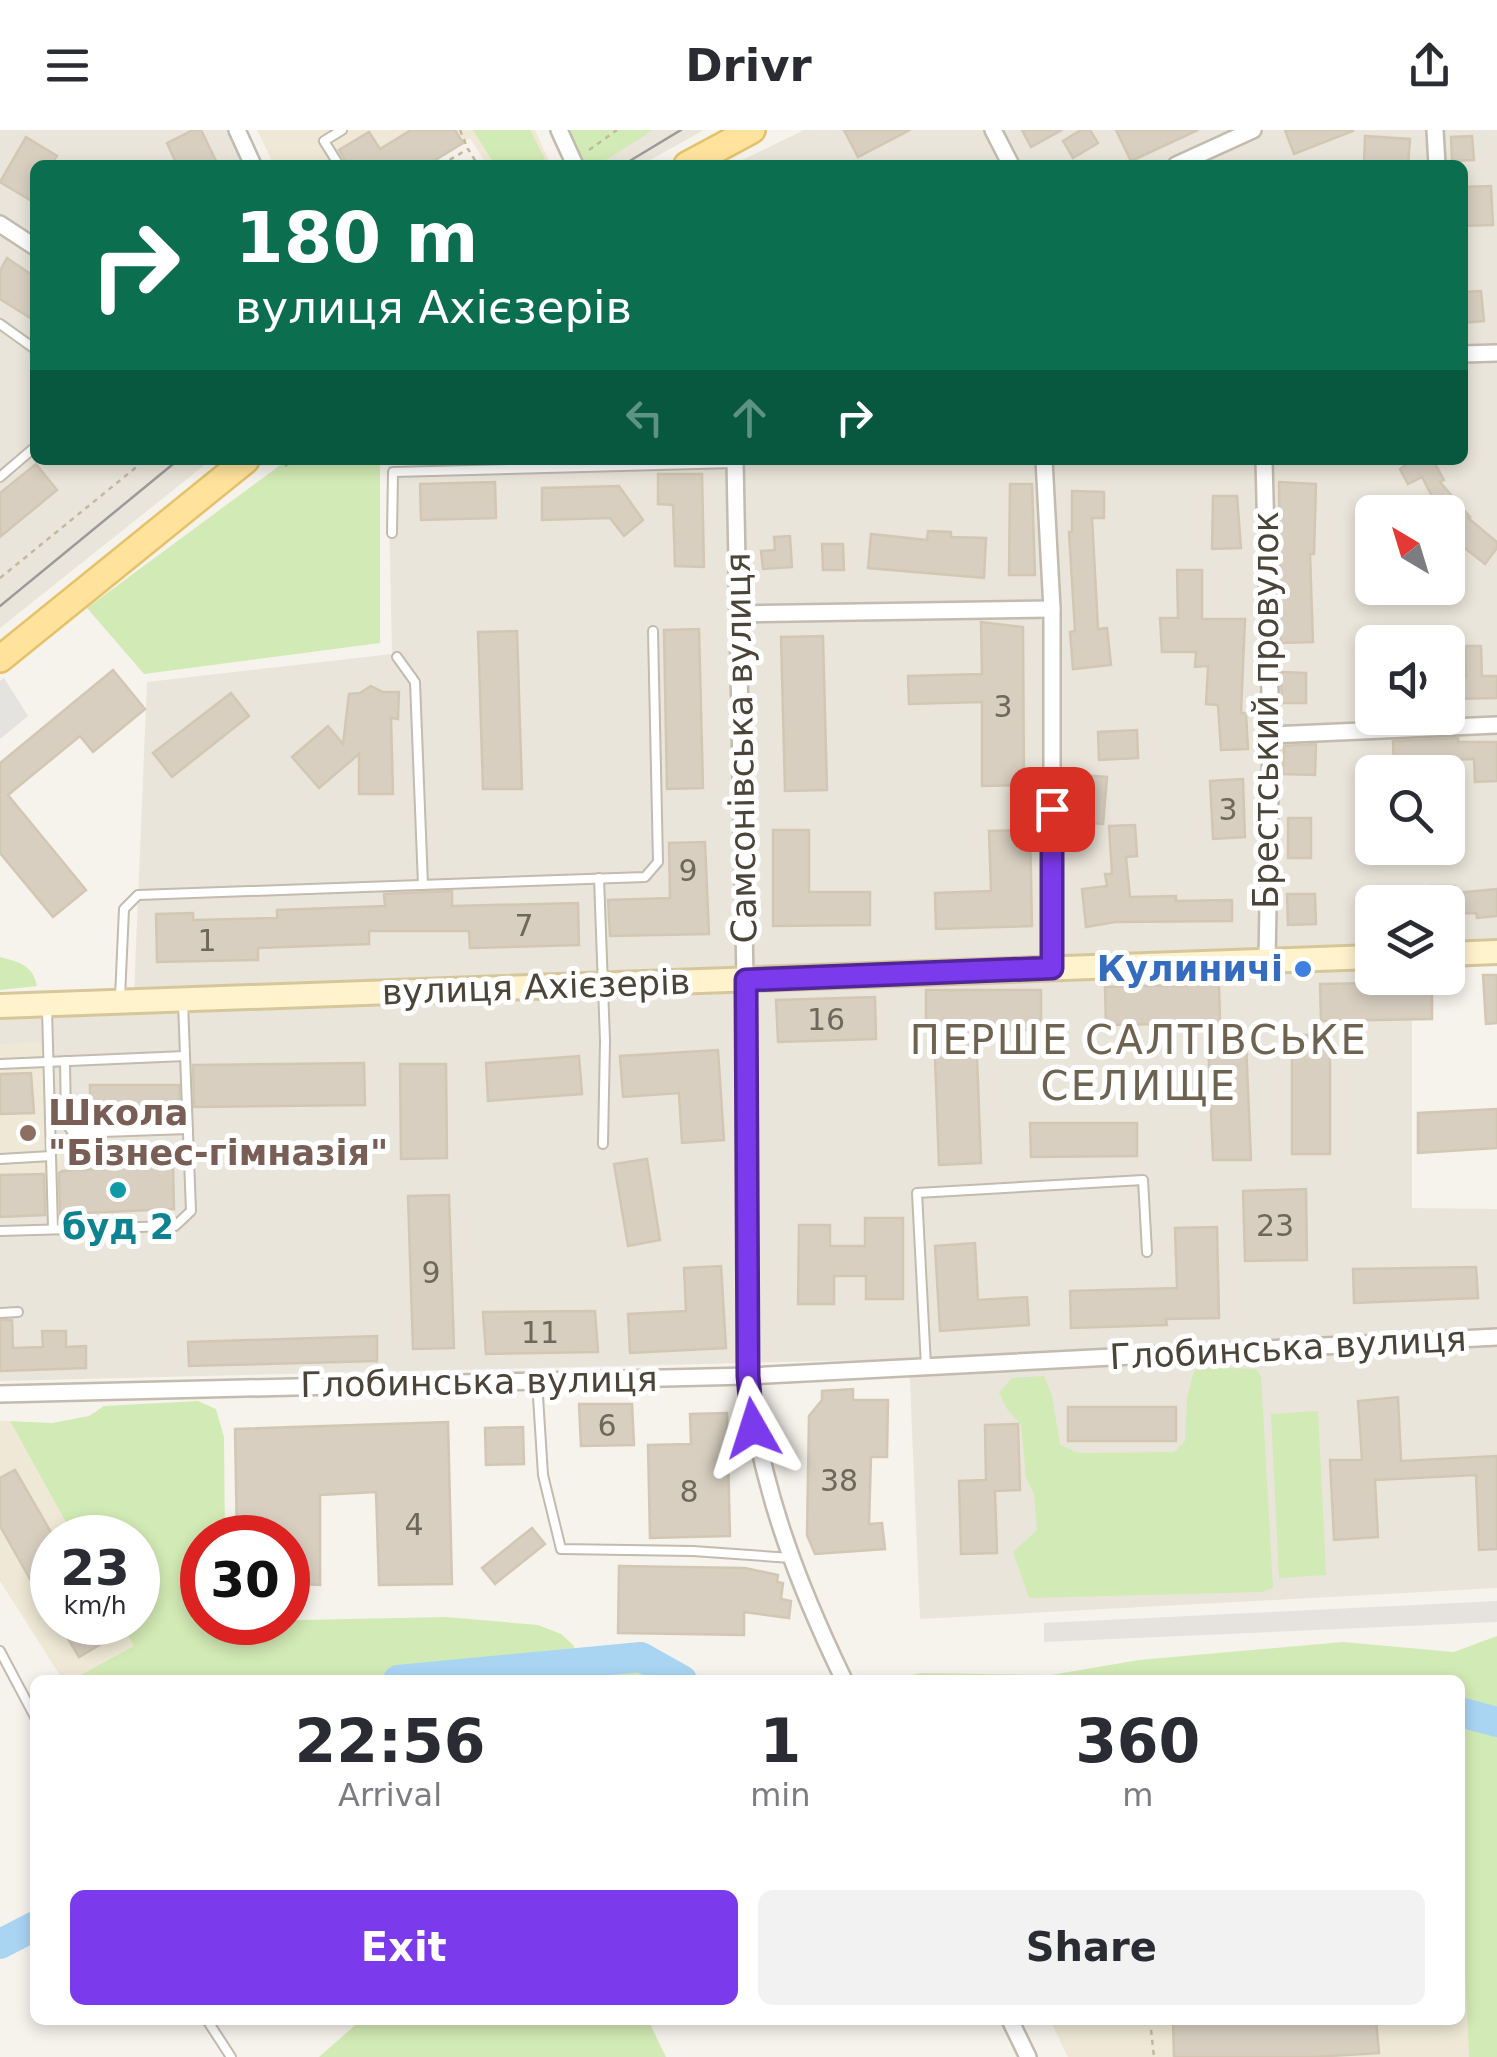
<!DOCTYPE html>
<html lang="en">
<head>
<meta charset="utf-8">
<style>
	body { margin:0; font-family:"DejaVu Sans",sans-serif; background:#f2f2f3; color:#2b2b33; height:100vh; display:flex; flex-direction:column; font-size:38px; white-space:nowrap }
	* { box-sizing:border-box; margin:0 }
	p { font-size:32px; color:#7c7c81 }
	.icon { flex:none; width:55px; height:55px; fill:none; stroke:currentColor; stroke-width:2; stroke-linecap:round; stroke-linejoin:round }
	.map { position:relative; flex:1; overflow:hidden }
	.panel { position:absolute; left:30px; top:1545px; width:1435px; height:350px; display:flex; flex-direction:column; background:#fff; border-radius:15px; box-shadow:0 5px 15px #0003 }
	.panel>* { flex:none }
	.hud { position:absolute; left:30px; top:30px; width:1438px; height:305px; border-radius:15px; box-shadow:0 5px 15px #0003; background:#0b6e4f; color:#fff; overflow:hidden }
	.needle { width:65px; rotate:322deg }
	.tools { position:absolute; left:1355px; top:365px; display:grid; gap:20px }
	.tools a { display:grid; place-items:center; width:110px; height:110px; border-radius:15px; background:#fff; box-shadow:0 5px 15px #0003; font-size:50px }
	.speed { position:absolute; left:30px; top:1385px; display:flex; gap:20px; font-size:50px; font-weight:700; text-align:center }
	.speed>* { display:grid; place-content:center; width:130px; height:130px; border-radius:50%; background:#fff; box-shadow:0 5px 15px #0003; line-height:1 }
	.speed small { font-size:25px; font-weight:400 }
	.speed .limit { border:15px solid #d22; background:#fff; color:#111 }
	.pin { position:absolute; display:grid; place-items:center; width:85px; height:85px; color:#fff; margin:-42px; border-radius:20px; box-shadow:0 5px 15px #0006 }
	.me { position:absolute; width:110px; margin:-55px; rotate:354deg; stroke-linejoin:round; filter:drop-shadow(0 0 8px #0008) }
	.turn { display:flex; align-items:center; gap:35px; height:210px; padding:0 40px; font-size:45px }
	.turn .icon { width:130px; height:130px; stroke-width:2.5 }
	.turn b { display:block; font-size:70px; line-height:85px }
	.lanes { display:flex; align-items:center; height:95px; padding:0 40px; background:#0003; justify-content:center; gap:50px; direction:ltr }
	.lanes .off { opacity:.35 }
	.eta { display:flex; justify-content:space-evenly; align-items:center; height:170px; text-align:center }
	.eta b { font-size:60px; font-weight:800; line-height:70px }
	.button { display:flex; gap:20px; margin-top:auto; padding:20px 40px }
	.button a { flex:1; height:115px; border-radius:15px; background:#7c3aed; color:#fff; font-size:40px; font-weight:800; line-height:115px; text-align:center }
	.button a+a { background:#f2f2f3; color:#2b2b33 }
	header { display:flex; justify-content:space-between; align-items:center; height:130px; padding:0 40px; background:#fff; font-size:45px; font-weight:800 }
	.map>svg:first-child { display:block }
	.residential { fill:#eae5da; fill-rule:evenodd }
	.industrial { fill:#e6e2dd }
	.education { fill:#efe8d6 }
	.green { fill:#d2eab5 }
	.parking { fill:#e5e3e0 }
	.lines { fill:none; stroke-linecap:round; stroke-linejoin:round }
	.river { stroke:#a9d4f2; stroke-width:30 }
	.building { fill:#d8cfc1; stroke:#d3c7b4; stroke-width:2.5 }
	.lane-casing { stroke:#c2bbae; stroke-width:12 }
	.street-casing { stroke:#c2bbae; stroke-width:20 }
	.secondary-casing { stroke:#d6c79b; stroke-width:28 }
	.primary-casing { stroke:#e6c16a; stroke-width:30 }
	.path { stroke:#c4b79f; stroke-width:2.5; stroke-dasharray:5 5; stroke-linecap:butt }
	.lane { stroke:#fff; stroke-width:8 }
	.street { stroke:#fff; stroke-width:15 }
	.secondary { stroke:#fff3cd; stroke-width:22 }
	.primary { stroke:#ffe39c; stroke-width:25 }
	.tram { stroke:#9a9a9a; stroke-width:2.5 }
	.route-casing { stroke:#51269a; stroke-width:25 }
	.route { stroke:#7c3aed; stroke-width:18 }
	.shop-dot { fill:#3f7fe0; stroke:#fff; stroke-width:4 }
	.education-dot { fill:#8d6e63; stroke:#fff; stroke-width:4 }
	.culture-dot { fill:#0f9aa8; stroke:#fff; stroke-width:4 }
	.labels { text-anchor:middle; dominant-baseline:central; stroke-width:10; stroke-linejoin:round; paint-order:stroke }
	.number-label { font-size:30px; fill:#6e675b }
	.street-label { font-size:35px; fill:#4b4439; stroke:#fff }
	.shop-label { font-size:35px; font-weight:bold; fill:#366cbe; stroke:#fff; text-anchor:end }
	.education-label { font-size:35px; font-weight:bold; fill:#785e54; stroke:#fff; text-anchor:start }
	.culture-label { font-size:35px; font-weight:bold; fill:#0d838f; stroke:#fff }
	.quarter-label { font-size:40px; letter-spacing:2.5px; fill:#6e6250; stroke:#fff }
</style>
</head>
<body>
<header><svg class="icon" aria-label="menu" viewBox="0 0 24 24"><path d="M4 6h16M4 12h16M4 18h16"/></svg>Drivr<svg class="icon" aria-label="share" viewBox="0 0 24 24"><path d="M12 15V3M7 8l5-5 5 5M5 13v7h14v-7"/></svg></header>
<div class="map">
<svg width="1497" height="1927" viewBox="0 0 1497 1927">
	<rect width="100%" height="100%" fill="#f6f3ec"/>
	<g class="residential">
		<path d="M0,0H227L244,35H35V330H211L0,498Z"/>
		<path d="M568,0H704L641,35H585Z"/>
		<path d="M804,0H1497V820L1448,822V772H1372V824L134,864L147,552L392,524L388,336L623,330H1462V35H732ZM1372,382H1448V458H1372ZM1372,512H1448V588H1372ZM1372,642H1448V718H1372Z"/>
		<path d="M1372,839V848H1412V1078L1497,1079V1458L920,1489L909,1229L0,1251V888Z"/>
	</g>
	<path class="industrial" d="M1497,1471V1492L1044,1512V1493Z"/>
	<g class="education">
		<path d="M257,0H535L550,33L487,35L470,8L426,35H274Z"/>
		<path d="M50,912L52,995L60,1010L64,1084L0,1087V914Z"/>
		<path d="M0,1291H10L74,1407L52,1408V1492L121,1493L134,1516L71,1550H63L0,1451Z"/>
		<path d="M1460,1735L1469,1927H1068L1050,1890H1460Z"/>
	</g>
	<g class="green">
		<path d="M473,0H530L545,29L536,35H495Z"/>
		<path d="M564,0H653L598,35H581Z"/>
		<path d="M287,330H380V513L144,544L87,478Z"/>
		<path d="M0,827C19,832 33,835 37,856L0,860Z"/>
		<path d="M1202,1237L1256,1239L1261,1246L1273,1458L1262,1462L1029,1468L1013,1422L1037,1400L1034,1364L1026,1348L1021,1295L1007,1279L999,1263L1012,1248L1044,1246L1052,1265L1060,1315L1079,1323L1174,1322L1185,1311L1187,1268L1194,1241Z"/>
		<path d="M198,1271L216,1279L224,1307L225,1407L202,1408V1492L446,1487L538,1495L561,1504L574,1516L575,1525L562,1529L415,1540L371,1550H71L134,1516L121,1493L138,1492V1408L74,1407L10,1291L52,1293L89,1286L104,1276Z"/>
		<path d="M1318,1281L1326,1445L1279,1448L1271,1284Z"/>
		<path d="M1497,1506V1927H1469L1460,1735V1550H903L902,1547L921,1543L1051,1545L1139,1530L1343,1512L1454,1522Z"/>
		<path d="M638,1535L666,1550H469Z"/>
		<path d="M361,1890H648L666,1927H319Z"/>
	</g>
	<path class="parking" d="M4,548L28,586L0,609V551Z"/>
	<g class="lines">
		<g class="river">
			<path d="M398,1550L641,1527L682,1550"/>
			<path d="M1460,1582L1497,1592"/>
			<path d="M0,1814L35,1796"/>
		</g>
	</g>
	<g class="building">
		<path d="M193,0H201L218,35H177L167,13Z"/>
		<path d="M411,0H455L463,13L427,35H348L339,20L369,2L380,19Z"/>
		<path d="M844,0H910L858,27Z"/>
		<path d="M1022,0H1062L1031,17Z"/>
		<path d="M1081,0H1090L1098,13L1073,28L1063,11Z"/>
		<path d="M1116,0H1198L1131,31Z"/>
		<path d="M1285,0H1353V1L1294,24Z"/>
		<path d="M1365,6L1410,9L1408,35L1364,34Z"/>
		<path d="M1472,6L1474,30L1452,31L1451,7Z"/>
		<path d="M26,7L57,26L51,35H35V73L0,52Z"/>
		<path d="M1491,56L1493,95L1462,96V57Z"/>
		<path d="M7,128L35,147V191L0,169V141Z"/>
		<path d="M1481,161L1484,191L1462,193V162Z"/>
		<path d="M1412,330H1433L1444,350L1440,352L1470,387L1468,388L1497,412V418L1485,434L1448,405V382H1440L1422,347L1408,354L1400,339Z"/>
		<path d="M36,334L57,360L0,407V363Z"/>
		<path d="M658,344H702L704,437L675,436L673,375L658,374Z"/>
		<path d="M495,352L496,388L421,390L420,354Z"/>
		<path d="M1279,352L1316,354L1314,424H1310L1313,512L1281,513Z"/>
		<path d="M1010,354H1032L1035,445H1009Z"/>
		<path d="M619,356L643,390L624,406L610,388L542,390V358Z"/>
		<path d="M1072,361L1104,362V388H1092L1098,499L1107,498L1111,535L1073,539L1070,502L1075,501L1069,402H1072Z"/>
		<path d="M1213,366H1237L1241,418L1212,419Z"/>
		<path d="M928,401L951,402V407L986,408L984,448L868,438L871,404L927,410Z"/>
		<path d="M790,406L792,437L763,439L761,421L775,420L774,407Z"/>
		<path d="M822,414H843L844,440H823Z"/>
		<path d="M1177,440H1202V489H1245L1241,583H1246L1248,619L1221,620L1218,575L1206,574L1208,536L1195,537L1196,522H1162L1160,488H1178Z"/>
		<path d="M981,492L1023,497L1024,655L982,656V572L909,574L908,546L982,544Z"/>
		<path d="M699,499L703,658L667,659L664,500Z"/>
		<path d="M517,501L522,659H483L478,502Z"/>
		<path d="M823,506L827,660L785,661L781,507Z"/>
		<path d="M1465,516H1481L1482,546H1497V568L1448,569V547H1466Z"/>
		<path d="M113,540L145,579L93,622L80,606L8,665L86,760L53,787L0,723V633Z"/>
		<path d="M1281,542L1306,543V573H1282Z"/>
		<path d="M371,556L383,562H399L398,589L391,588L393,664H359V624L319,658L292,627L328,596L343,614L349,564L360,563Z"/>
		<path d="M231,563L249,586L172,647L153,623Z"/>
		<path d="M1137,600L1138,628L1099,630L1098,602Z"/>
		<path d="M1458,608V612H1497V651L1475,652L1474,629L1415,631V638L1394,639L1393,611Z"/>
		<path d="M1316,614L1315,645L1283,644L1284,616Z"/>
		<path d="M1080,645L1107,647L1103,694L1077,692Z"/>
		<path d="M1243,649L1245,707L1213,709L1210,651Z"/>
		<rect x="1288" y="688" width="23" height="40"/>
		<path d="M1135,695L1137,726L1126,727L1130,767L1176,766V771L1232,770V791L1115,792L1086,797L1082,759L1107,756L1105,744H1112L1109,696Z"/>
		<path d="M773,700H809V762H870V795L773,796Z"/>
		<path d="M1030,700L1032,796L936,799L935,763L991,761L989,701Z"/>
		<path d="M705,712L709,804L610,806L608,770L670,768L669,713Z"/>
		<path d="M1430,756H1455V763L1497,759V786L1477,788L1476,783L1448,784V772H1430Z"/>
		<path d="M452,761V776L578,773L579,815L470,818L469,801H369V814L258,818V830L157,832L156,784L193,783V790L277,788V780L385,776L384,764Z"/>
		<path d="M1287,764H1315L1316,794L1288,795Z"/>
		<path d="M1483,845H1497V893L1486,894Z"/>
		<path d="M1432,852V889L1321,891L1320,854Z"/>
		<path d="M1219,854L1220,893L1106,895L1105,857Z"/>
		<path d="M926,860H1041V900H976L981,1033L939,1035L934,900H926Z"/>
		<path d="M875,867L876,909L778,912L776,870Z"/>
		<rect x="1292" y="905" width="38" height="119"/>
		<path d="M1208,911L1246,912L1251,1030H1213Z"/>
		<path d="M718,920L724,1010L682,1013L679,963L623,967L620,926Z"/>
		<path d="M579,926L582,964L488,971L486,933Z"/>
		<path d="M364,933L365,975L194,977L193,935Z"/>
		<path d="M400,934H446L447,1028L401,1029Z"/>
		<path d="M31,943L34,983L0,984V944Z"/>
		<path d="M90,955H179L180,977H170V989H90Z"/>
		<path d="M1497,979V1018L1418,1023V983Z"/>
		<path d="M1030,993H1137V1026L1031,1027Z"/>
		<path d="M647,1029L660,1110L628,1116L614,1034Z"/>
		<path d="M173,1035L174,1079L60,1084L59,1043L62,1041Z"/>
		<path d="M44,1044L45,1085L0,1087V1045Z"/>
		<path d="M1306,1059L1307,1130L1245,1131L1243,1061Z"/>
		<path d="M449,1065L454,1218L413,1219L408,1066Z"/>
		<path d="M865,1088H903V1169H866V1146H834V1174H798L799,1095H830V1116H865Z"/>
		<path d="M1217,1097L1219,1188L1166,1189L1167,1195L1071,1198L1070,1161L1177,1158L1175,1098Z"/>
		<path d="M975,1113L978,1170L1027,1167L1029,1195L940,1201L935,1116Z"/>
		<path d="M721,1136L726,1218L630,1223L628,1184L686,1181L684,1138Z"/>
		<path d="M1476,1137L1478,1168L1354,1173L1353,1139Z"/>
		<path d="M595,1181L598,1222L486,1224L483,1182Z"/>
		<path d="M0,1190H12L13,1218L43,1217L42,1201H66V1217L86,1216V1238L0,1241Z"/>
		<path d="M377,1206V1231L189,1236L188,1212Z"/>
		<path d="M853,1259V1270H888L887,1327H871L869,1394L882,1393L885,1419L815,1424L807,1405L809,1286L822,1270V1261Z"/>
		<path d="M1398,1267L1401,1331L1497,1326V1419L1479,1420L1476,1345L1375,1350L1378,1407L1334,1410L1330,1330H1362L1358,1271Z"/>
		<path d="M579,1274H632L634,1315L581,1316Z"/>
		<rect x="1068" y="1277" width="108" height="34"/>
		<path d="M727,1283L730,1406L650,1408L648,1315L691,1314L690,1284Z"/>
		<path d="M448,1292L452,1454L379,1455L376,1362L320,1365V1455L288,1453V1408H237L235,1299Z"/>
		<path d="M1018,1294L1020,1360L995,1361L997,1423L961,1424L959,1351L986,1350L985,1295Z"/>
		<path d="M523,1297L524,1334L486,1335L485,1298Z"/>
		<path d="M15,1340L52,1404V1446L34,1456L0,1396V1348Z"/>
		<path d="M532,1398L545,1414L495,1454L482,1438Z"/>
		<path d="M619,1436L745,1438L778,1445L777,1452L783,1453L781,1469L791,1471L789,1488L744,1482V1505L618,1503Z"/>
		<path d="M58,1492H101L111,1508L79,1527Z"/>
		<path d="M1173,1890H1376L1379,1923L1314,1927H1174Z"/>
	</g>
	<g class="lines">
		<defs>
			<g id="lane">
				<path d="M339,35L324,11L342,0"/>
				<path d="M0,194L35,219"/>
				<path d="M0,347L35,317"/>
				<path d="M392,403L393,342L735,333"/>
				<path d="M397,527L415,552L423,755"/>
				<path d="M599,748L605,911L603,1014"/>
				<path d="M120,867L124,779L138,765L645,747L658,732L653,501"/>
				<path d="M47,879L53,1099"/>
				<path d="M65,931L66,993L73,1003L188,999"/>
				<path d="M0,934L185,926"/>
				<path d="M0,1029L51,1026"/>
				<path d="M0,1101L175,1096L191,1081L183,873"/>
				<path d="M0,1183L18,1182"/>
				<path d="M926,1236L917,1063L1143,1050L1147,1122"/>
				<path d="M537,1251L543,1345L561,1419L693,1421L791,1428"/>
				<path d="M0,1521L35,1587"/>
				<path d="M207,1890L231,1927"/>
			</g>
			<g id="street">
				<path d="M237,0L253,35"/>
				<path d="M559,0L575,35"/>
				<path d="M993,0L1011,35"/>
				<path d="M1435,0L1437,35"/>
				<path d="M1176,35L1253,0"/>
				<path d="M0,94L35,117"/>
				<path d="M1462,224L1497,223"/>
				<path d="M735,330L745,849L748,1246C759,1353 797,1453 844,1550"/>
				<path d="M1044,330L1052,479V838"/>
				<path d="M1264,330L1271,605L1267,831"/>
				<path d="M738,484L1052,479"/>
				<path d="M1271,605L1497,595"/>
				<path d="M0,1264L748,1246L1497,1207"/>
				<path d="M1010,1890L1028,1927"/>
			</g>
			<g id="secondary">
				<path d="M1448,824L1497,822"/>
				<path d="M0,876L1372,827"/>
			</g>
			<g id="primary">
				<path d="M687,35L752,0"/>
				<path d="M0,529L246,330"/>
			</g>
		</defs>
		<use href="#lane" class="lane-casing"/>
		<use href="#street" class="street-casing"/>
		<use href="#secondary" class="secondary-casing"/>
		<use href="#primary" class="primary-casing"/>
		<g class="path">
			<path d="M460,0L467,17"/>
			<path d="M589,20L617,0"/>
			<path d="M441,35L468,19L478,35"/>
			<path d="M285,336L294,330"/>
			<path d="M0,448L145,330"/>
			<path d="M1150,1890L1154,1927"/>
		</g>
		<use href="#lane" class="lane"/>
		<use href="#street" class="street"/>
		<use href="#secondary" class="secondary"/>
		<use href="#primary" class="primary"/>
		<g class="tram">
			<path d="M623,35L681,0"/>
			<path d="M0,476L178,330"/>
		</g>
	</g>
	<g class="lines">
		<defs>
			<path id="route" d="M753,1298L748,1246L746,850L1052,838V679"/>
		</defs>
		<use href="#route" class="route-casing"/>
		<use href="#route" class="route"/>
	</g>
	<circle class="shop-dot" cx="1303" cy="839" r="10"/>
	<circle class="education-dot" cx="28" cy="1003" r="10"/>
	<circle class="culture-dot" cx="118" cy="1060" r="10"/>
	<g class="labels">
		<g class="number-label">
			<text x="1003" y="576">3</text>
			<text x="1228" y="679">3</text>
			<text x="688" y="740">9</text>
			<text x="524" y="795">7</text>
			<text x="207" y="810">1</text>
			<text x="826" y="889">16</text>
			<text x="1275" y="1095">23</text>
			<text x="431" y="1142">9</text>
			<text x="540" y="1202">11</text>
			<text x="607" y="1295">6</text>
			<text x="839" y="1350">38</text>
			<text x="689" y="1361">8</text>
			<text x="414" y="1394">4</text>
		</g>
		<g class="street-label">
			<text transform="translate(1266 580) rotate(-90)">Брестський провулок</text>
			<text transform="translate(741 618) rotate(-91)">Самсонівська вулиця</text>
			<text transform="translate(536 857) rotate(-2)">вулиця Ахієзерів</text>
			<text transform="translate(1288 1218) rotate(-3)">Глобинська вулиця</text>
			<text transform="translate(479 1252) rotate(-1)">Глобинська вулиця</text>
		</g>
		<g class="shop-label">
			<text x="1283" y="839">Кулиничі</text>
		</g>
		<g class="education-label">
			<text x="48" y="983">Школа<tspan x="48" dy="40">"Бізнес-гімназія"</tspan></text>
		</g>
		<g class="culture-label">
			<text x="118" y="1097">буд 2</text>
		</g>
		<g class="quarter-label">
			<text x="1139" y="910">ПЕРШЕ САЛТІВСЬКЕ<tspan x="1139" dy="46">СЕЛИЩЕ</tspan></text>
		</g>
	</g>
</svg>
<div class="tools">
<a><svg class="needle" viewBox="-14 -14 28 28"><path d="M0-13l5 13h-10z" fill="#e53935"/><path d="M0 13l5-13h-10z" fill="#7c7c81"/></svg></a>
<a><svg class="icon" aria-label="sound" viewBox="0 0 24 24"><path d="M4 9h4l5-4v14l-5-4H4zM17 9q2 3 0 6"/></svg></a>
<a><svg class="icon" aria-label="search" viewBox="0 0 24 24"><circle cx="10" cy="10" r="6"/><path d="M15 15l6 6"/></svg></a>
<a><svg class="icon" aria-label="layers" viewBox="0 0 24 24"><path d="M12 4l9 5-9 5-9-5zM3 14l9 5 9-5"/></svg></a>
</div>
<div class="speed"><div>23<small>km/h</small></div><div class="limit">30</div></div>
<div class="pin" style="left:1052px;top:679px;background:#d93025"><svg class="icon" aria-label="arrive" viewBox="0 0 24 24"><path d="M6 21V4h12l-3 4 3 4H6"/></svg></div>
<svg class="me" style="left:753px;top:1298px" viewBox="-20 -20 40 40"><path d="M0-17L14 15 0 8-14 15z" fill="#7c3aed" stroke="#fff" stroke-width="4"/></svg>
<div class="hud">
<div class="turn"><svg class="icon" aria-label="right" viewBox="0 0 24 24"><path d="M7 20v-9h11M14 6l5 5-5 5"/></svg><div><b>180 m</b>вулиця Ахієзерів</div></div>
<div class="lanes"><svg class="icon off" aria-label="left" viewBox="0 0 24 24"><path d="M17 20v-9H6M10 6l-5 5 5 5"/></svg><svg class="icon off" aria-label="ahead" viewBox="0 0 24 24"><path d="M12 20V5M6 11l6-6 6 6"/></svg><svg class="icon" aria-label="right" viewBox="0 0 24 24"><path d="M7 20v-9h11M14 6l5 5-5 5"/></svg></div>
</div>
<section class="panel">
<div class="eta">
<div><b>22:56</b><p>Arrival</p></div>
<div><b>1</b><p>min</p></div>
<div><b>360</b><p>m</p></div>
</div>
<div class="button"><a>Exit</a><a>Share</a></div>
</section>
</div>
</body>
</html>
